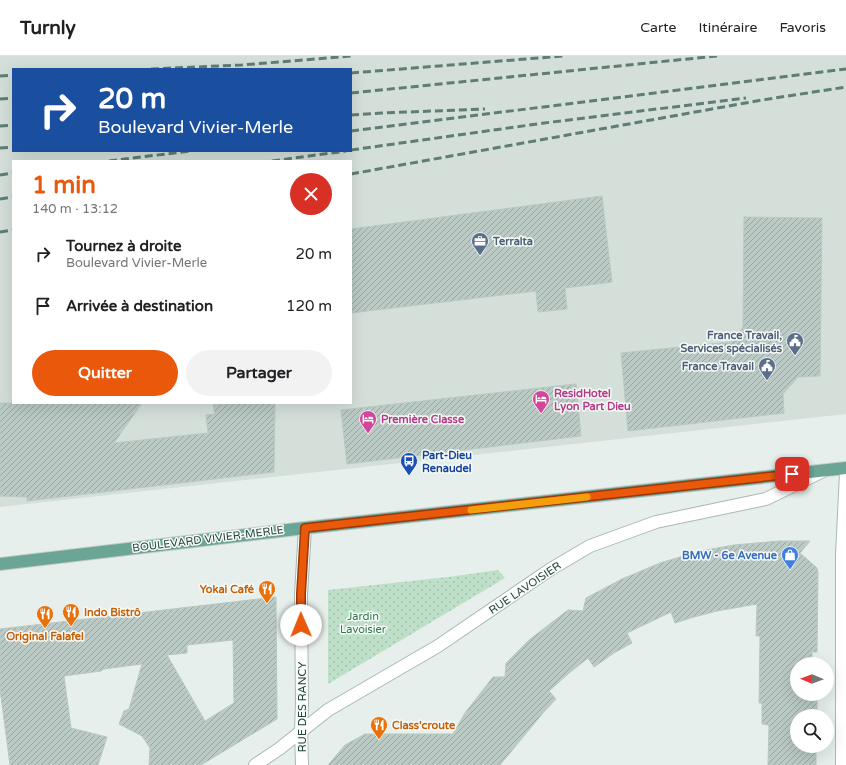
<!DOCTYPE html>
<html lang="fr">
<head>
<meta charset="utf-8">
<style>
	body { margin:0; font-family:"Varela Round",sans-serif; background:#f2f2f2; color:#202124; height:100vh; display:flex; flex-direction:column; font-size:15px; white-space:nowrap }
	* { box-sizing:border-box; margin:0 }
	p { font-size:13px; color:#757577 }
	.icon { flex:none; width:22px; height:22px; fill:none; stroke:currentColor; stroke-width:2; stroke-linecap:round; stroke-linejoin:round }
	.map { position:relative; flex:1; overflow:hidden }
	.side { position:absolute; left:12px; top:104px; width:340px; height:244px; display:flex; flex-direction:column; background:#fff; border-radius:0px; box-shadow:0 4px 16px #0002 }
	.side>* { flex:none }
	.guide { position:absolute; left:12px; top:12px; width:340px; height:84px; border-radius:0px; box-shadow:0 4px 16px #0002; background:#1a4fa0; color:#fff; overflow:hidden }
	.needle { width:26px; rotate:271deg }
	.fabs { position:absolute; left:790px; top:601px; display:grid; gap:8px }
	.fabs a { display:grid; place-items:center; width:44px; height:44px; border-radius:50%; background:#fff; box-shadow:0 4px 16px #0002; font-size:20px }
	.pin { position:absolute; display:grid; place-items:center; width:34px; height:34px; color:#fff; margin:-17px; border-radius:8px; box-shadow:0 2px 6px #0006 }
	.me { position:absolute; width:44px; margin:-22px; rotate:359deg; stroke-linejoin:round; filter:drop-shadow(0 0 3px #0008) }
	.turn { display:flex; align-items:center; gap:14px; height:84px; padding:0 20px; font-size:18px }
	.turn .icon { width:52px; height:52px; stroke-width:2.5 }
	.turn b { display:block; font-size:28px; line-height:34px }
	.round { display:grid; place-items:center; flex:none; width:42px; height:42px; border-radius:21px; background:#f2f2f2 }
	.overview { display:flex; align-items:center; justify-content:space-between; height:68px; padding:0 20px }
	h1 { font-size:24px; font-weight:800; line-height:30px; color:#ea580c }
	.cta { display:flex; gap:8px; margin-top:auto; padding:8px 20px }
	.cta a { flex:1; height:46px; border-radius:24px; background:#ea580c; color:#fff; font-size:16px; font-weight:800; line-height:46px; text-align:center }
	.cta a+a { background:#f2f2f2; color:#202124 }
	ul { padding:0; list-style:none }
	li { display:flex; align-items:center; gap:12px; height:52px; padding:0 20px }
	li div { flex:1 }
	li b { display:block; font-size:15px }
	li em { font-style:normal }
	header { display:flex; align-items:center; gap:24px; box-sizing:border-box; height:56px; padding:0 20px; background:#fff; border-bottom:1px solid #e0e0e0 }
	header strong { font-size:19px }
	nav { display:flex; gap:22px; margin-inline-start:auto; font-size:14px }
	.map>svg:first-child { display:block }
	.built { fill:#d4dfda; fill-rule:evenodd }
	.grass { fill:url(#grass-dots) }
	.building { fill:url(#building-hatch); stroke:#b8c9c2; fill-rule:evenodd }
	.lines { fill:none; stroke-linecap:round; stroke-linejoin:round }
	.street-casing { stroke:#a8b8b2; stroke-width:14 }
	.primary-casing { stroke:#c2cac8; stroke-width:14 }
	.street { stroke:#fff; stroke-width:12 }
	.primary { stroke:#6aa596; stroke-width:12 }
	.rail { stroke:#5f7d75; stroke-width:3; stroke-dasharray:8 4; stroke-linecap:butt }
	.route-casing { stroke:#983908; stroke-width:10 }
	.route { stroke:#ea580c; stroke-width:7 }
	.slow { stroke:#f59e0b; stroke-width:7 }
	.labels { text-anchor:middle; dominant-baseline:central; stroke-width:3; stroke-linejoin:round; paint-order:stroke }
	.service-label { font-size:11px; font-weight:bold; fill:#4e5e75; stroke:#f7fbf9; text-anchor:end }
	.hotel-label { font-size:11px; font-weight:bold; fill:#b23c85; stroke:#f7fbf9; text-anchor:start }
	.transit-label { font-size:11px; font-weight:bold; fill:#164399; stroke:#f7fbf9; text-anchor:start }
	.street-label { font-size:11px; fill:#24423a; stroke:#f7fbf9 }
	.shop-label { font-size:11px; font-weight:bold; fill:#366cbe; stroke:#f7fbf9; text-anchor:end }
	.food-label { font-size:11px; font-weight:bold; fill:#c56008; stroke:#f7fbf9; text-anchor:start }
	.park-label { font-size:11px; fill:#2d7a4b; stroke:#f7fbf9 }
</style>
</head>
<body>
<header>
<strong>Turnly</strong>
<nav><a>Carte</a><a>Itinéraire</a><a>Favoris</a></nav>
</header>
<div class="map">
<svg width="846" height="709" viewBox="0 0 846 709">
	<defs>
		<pattern id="grass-dots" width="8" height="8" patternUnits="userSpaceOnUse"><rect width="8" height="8" fill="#bfe0c8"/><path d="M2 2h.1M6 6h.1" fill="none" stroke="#a4c1ad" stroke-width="1.8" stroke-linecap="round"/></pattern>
		<pattern id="building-hatch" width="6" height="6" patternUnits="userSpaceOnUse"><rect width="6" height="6" fill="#bbcac4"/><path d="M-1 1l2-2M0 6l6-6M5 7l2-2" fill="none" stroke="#98a6a0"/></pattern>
	</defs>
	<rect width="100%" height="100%" fill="#e6efeb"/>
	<path class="built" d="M0,0H846V358L0,451ZM13,13H351V95H13ZM13,105H351V347H13Z"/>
	<path class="grass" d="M498,514L505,522L328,628V534L448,521Z"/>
	<g class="building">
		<path d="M602,140L612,226L565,232L567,253L538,256L536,235L351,257V173Z"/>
		<path d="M744,161L822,162L820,320L798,321L783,338L784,357L628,375L621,297L731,286L743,271Z"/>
		<path d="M576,328L581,380L347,408L341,354Z"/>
		<path d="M0,347H142L114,387L208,377L206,359L215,358L213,349L223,348L222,347H275L274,416L27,445V441L0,440Z"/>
		<path d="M779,485H810L800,497L817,512L818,517L817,596H812V608H797V638H812V644H817V660H797V690H816V709H768L769,669L762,668V647H759L760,580H756L757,548L717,555L694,561L675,567L671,556L627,577L632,587L614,597L594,611L588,602L568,618L549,635L556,643L543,657L500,709H328L345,689L365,678H453L465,657L493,621H505L506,607L529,584L568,554L583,555L586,542L622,523L660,507L700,495L734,489Z"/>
		<path d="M276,541L277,663L201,709H149L150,692L142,680L119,668L124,655L129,653L142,608L104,613L101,615L64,620L71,672L107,681L98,709H10L0,633V573ZM233,584L234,647L205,665L167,599L187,597V589Z"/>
	</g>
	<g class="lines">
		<defs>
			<g id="street">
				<path d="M255,709L279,693L328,654L438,590L551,513L590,490L656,466L766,443L823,415"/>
				<path d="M302,709L301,675L302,647L301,538L305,472"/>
				<path d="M842,709V499L846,417"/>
			</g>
			<path id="primary" d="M0,508L305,472L846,412"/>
		</defs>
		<use href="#street" class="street-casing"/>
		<use href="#primary" class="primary-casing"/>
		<use href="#street" class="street"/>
		<use href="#primary" class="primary"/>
		<g class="rail">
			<path d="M151,13L242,9L351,0"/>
			<path d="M351,17L563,0"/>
			<path d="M0,20L13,19"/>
			<path d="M351,37L717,0"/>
			<path d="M0,43L13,42"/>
			<path d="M351,59L382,57L485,53"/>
			<path d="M0,70L13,69"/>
			<path d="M351,75L846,13"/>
			<path d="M0,92L13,91"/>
			<path d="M351,94L544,67L746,42"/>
			<path d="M109,105L190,95"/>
			<path d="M272,105L346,95"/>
			<path d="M351,118L762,44L846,31"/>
			<path d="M0,119L13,117"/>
			<path d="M0,143L13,141"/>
			<path d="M0,176L13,174"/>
		</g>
	</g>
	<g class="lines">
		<defs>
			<path id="route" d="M301,569V538L305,472L792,418"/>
		</defs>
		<use href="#route" class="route-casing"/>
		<use href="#route" class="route"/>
		<path class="slow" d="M471,454L587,441"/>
	</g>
	<defs>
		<symbol id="office-pin" viewBox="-11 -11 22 30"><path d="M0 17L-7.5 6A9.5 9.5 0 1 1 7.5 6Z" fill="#5c6f8a" stroke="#f7fbf9"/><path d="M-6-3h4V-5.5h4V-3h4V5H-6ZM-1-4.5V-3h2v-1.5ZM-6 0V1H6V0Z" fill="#fff"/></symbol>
		<symbol id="civic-pin" viewBox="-11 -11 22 30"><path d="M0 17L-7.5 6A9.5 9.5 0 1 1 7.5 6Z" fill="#5c6f8a" stroke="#f7fbf9"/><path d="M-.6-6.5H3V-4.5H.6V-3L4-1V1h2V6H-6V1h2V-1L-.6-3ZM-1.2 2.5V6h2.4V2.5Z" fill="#fff"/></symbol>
		<symbol id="hotel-pin" viewBox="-11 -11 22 30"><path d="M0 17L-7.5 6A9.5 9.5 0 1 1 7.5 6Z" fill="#d1479c" stroke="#f7fbf9"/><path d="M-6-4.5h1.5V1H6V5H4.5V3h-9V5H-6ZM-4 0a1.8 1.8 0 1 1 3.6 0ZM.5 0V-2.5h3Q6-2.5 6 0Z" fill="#fff"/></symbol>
		<symbol id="bus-pin" viewBox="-11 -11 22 30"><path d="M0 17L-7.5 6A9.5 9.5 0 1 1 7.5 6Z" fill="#1a4fb4" stroke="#f7fbf9"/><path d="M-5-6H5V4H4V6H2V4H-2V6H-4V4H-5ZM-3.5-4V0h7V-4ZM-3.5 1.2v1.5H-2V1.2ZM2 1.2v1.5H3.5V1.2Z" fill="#fff"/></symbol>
		<symbol id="shop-pin" viewBox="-11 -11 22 30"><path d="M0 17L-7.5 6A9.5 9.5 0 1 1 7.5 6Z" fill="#3f7fe0" stroke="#f7fbf9"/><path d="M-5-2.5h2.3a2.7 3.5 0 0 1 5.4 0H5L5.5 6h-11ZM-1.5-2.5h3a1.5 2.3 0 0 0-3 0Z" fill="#fff"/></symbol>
		<symbol id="restaurant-pin" viewBox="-11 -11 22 30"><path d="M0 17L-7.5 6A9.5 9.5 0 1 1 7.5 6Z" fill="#e8710a" stroke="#f7fbf9"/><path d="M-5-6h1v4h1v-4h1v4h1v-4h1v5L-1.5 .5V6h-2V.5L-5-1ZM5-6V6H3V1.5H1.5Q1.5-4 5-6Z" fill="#fff"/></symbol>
	</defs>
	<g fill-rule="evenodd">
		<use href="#office-pin" x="470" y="175" width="20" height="27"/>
		<use href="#civic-pin" x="785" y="275" width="20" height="27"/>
		<use href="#civic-pin" x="757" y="300" width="20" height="27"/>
		<use href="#hotel-pin" x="531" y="333" width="20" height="27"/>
		<use href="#hotel-pin" x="358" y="353" width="20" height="27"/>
		<use href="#bus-pin" x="399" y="395" width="20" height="27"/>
		<use href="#shop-pin" x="780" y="489" width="20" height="27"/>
		<use href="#restaurant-pin" x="257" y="523" width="20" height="27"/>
		<use href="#restaurant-pin" x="61" y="546" width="20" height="27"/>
		<use href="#restaurant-pin" x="35" y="548" width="20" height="27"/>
		<use href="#restaurant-pin" x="369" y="659" width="20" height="27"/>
	</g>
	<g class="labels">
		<g class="service-label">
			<text x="493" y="185" text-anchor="start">Terralta</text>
			<text x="782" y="279">France Travail,<tspan x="782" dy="13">Services spécialisés</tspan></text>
			<text x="754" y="310">France Travail</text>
		</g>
		<g class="hotel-label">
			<text x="554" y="337">ResidHotel<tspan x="554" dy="13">Lyon Part Dieu</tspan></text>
			<text x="381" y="363">Première Classe</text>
		</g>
		<g class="transit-label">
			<text x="422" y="399">Part-Dieu<tspan x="422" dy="13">Renaudel</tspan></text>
		</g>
		<g class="street-label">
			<text transform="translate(208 483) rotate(-7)">BOULEVARD VIVIER-MERLE</text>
			<text transform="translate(525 532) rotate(-34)">RUE LAVOISIER</text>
			<text transform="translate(302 651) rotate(-90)">RUE DES RANCY</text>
		</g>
		<g class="shop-label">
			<text x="777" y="499">BMW - 6e Avenue</text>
		</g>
		<g class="food-label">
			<text x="254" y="533" text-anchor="end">Yokai Café</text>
			<text x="84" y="556">Indo Bistrô</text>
			<text x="45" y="580" text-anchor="middle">Original Falafel</text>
			<text x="392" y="669">Class'croute</text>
		</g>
		<g class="park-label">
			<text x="363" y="560">Jardin<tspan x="363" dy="13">Lavoisier</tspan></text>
		</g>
	</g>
</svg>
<div class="fabs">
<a><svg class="needle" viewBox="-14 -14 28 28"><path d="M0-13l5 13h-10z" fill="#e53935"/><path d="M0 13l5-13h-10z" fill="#757577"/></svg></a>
<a><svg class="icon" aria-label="search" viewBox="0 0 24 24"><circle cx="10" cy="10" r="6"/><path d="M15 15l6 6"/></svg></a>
</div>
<div class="pin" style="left:792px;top:418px;background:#d93025"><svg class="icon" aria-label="arrive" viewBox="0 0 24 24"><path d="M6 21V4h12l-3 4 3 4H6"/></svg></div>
<svg class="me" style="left:301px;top:569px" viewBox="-20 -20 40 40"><circle r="19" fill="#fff"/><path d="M0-13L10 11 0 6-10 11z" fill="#ea580c"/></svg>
<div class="guide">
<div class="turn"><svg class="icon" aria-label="right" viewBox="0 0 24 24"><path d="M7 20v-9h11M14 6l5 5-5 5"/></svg><div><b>20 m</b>Boulevard Vivier-Merle</div></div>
</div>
<section class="side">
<div class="overview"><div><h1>1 min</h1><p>140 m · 13:12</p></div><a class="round" style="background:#d93025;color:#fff"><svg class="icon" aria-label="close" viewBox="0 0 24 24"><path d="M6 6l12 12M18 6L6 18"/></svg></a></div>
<ul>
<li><svg class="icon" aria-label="right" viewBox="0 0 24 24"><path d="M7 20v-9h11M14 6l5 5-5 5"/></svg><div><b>Tournez à droite</b><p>Boulevard Vivier-Merle</p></div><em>20 m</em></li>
<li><svg class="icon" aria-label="arrive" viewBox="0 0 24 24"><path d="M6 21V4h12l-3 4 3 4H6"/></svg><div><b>Arrivée à destination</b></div><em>120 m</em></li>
</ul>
<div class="cta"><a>Quitter</a><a>Partager</a></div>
</section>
</div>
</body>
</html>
